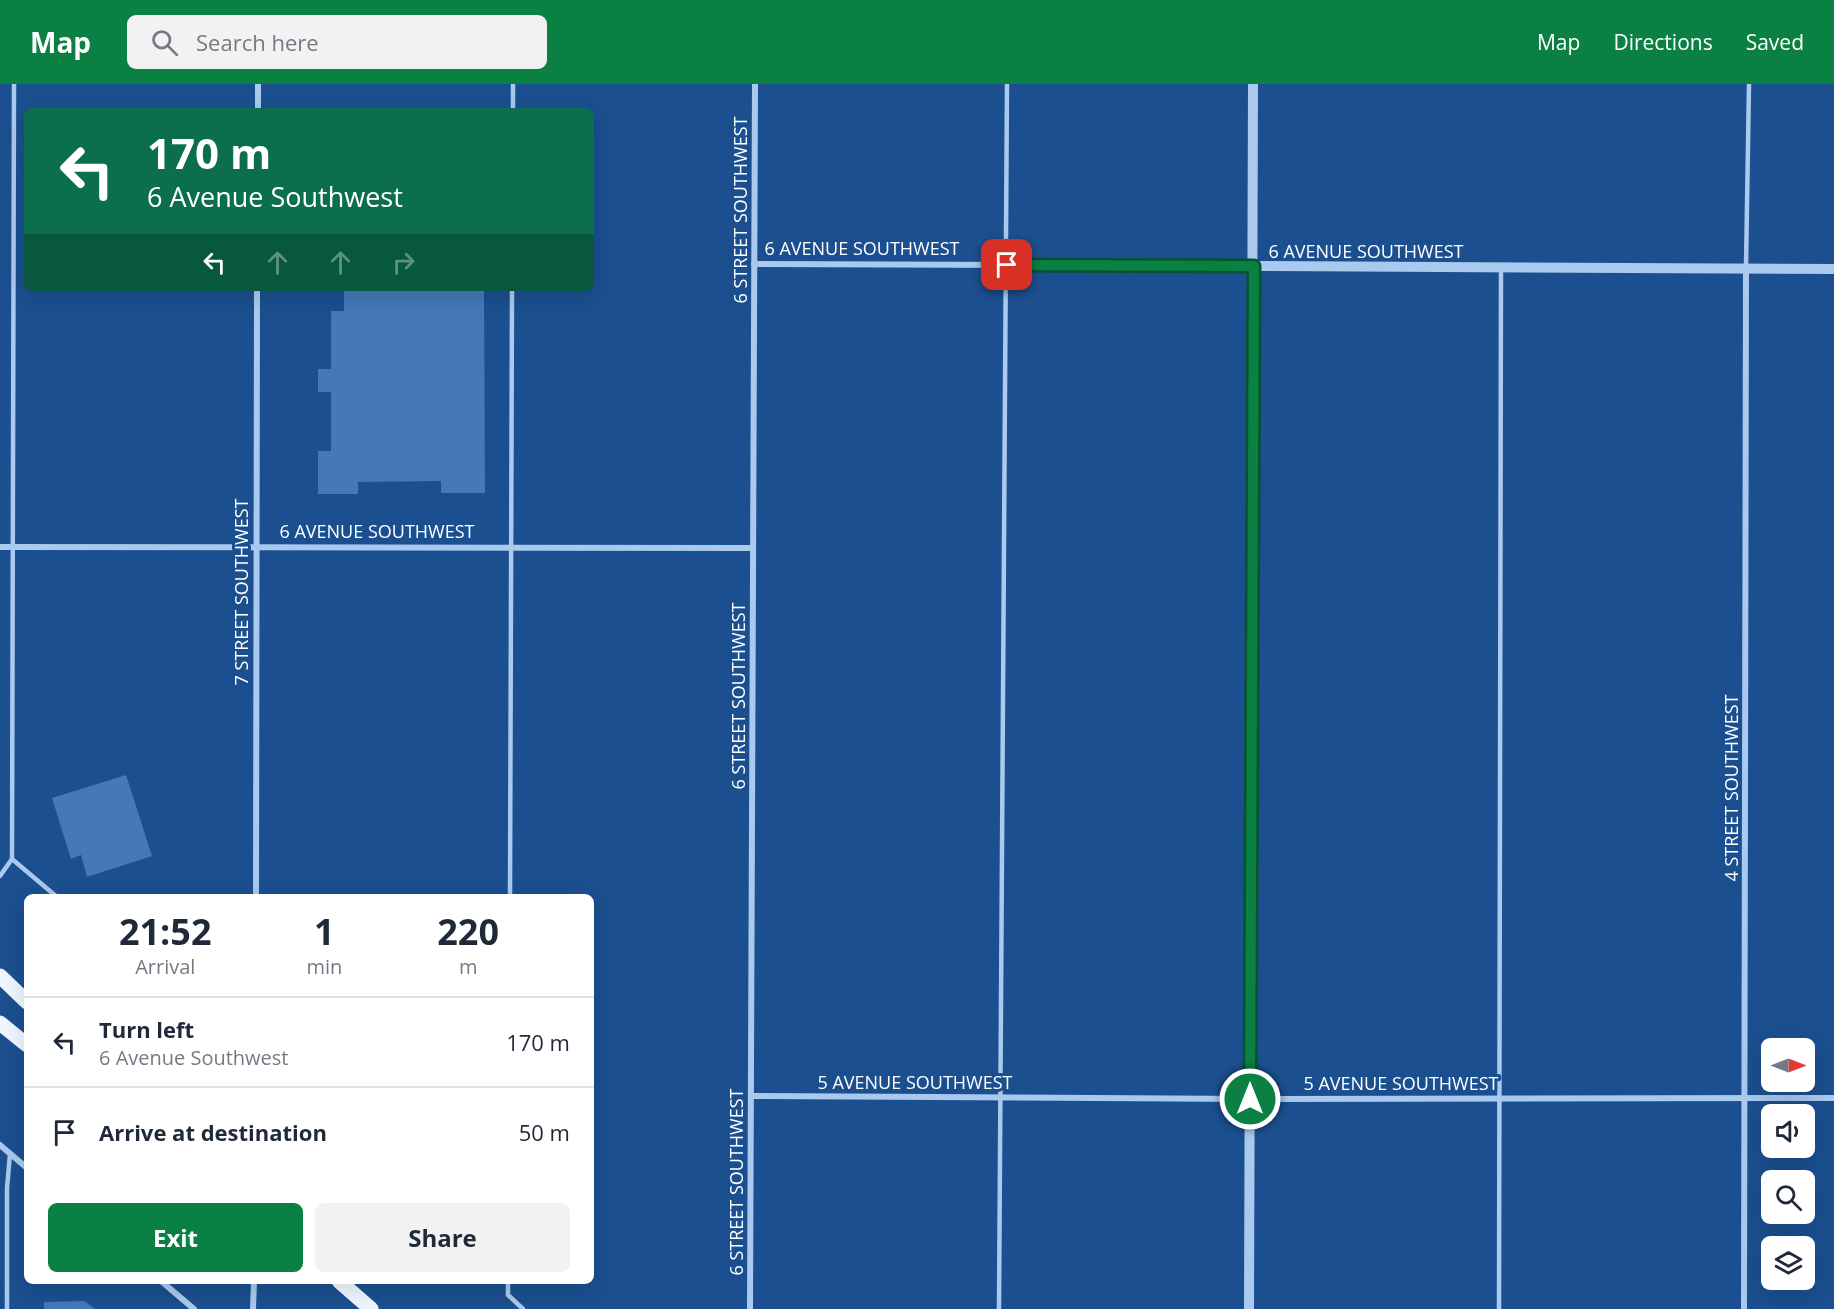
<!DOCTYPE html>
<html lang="en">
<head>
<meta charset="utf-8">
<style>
	body { margin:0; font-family:"Open Sans",sans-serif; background:#f2f2f3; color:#1f2937; height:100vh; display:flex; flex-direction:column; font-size:22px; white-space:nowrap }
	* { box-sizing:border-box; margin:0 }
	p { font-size:20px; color:#747a83 }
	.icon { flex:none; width:33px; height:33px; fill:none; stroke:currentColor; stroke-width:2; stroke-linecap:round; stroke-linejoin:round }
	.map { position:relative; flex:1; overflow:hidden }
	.details { position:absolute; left:24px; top:810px; width:570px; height:390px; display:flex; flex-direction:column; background:#fff; border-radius:9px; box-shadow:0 6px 24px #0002 }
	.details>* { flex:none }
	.hud { position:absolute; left:24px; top:24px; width:570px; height:183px; border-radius:9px; box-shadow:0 6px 24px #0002; background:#0b6e4f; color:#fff; overflow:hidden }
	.needle { width:39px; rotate:90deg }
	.buttons { position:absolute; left:1761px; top:954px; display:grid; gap:12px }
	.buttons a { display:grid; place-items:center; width:54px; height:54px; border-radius:9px; background:#fff; box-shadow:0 6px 24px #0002; font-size:30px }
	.pin { position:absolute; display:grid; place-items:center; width:51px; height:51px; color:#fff; margin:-26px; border-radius:12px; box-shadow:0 3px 9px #0006 }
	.me { position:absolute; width:66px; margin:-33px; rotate:0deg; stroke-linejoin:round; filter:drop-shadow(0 0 4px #0008) }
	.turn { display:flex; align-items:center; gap:21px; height:126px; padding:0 24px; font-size:27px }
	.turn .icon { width:78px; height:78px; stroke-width:2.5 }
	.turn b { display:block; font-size:42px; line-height:51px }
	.lanes { display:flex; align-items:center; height:57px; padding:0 24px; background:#0003; justify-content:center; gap:30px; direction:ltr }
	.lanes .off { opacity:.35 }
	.eta { display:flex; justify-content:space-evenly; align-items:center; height:102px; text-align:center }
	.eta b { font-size:36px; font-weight:700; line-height:42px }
	.button { display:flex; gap:12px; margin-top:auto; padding:12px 24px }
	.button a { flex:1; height:69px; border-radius:9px; background:#0b8043; color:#fff; font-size:24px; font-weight:700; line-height:69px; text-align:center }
	.button a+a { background:#f2f2f3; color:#1f2937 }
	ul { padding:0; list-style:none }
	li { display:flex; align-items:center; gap:18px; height:90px; padding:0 24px; border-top:2px solid #e0e1e3 }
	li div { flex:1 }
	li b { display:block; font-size:22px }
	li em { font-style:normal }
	header { display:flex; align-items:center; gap:36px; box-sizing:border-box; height:84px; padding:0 30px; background:#0b8043; color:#fff }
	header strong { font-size:28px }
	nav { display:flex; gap:33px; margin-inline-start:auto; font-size:21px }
	.search { width:420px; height:54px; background:#f2f2f3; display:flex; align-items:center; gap:15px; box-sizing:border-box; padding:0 21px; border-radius:9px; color:#747a83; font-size:22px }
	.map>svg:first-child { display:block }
	.building { fill:#4478b7 }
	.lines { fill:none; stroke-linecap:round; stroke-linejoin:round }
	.service { stroke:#a9c9ee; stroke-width:4.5 }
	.minor { stroke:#a9c9ee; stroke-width:6 }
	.tertiary { stroke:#a9c9ee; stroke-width:10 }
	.primary { stroke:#f0f6ff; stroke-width:15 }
	.route-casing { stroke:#07532c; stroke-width:15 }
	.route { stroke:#0b8043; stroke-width:10 }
	.labels { text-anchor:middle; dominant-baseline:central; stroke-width:6; stroke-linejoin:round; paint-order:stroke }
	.street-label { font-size:18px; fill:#fff; stroke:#1b4f8f }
</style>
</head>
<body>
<header>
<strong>Map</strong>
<div class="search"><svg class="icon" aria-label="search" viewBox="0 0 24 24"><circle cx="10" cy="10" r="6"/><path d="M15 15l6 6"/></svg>Search here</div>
<nav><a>Map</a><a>Directions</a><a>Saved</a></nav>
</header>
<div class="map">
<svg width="1834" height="1225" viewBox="0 0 1834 1225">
	<rect width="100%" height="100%" fill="#1b4f8f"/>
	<g class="building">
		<path d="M344,204H484L485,409H441V397L358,398V410H318V367H331V308H318V285H331V227H344Z"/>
		<path d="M126,691L152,772L87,793L81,771L71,775L52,714Z"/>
		<path d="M84,1217L95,1225H44V1218Z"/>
	</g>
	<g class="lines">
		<g class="service">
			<path d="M513,27V0"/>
			<path d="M1746,183L1749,0"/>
			<path d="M12,775L57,813"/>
			<path d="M0,792L12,775L14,0"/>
			<path d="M510,813L512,204"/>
			<path d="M508,1197V1211L523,1225"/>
			<path d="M7,1225V1104L10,1070"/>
			<path d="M999,1225L1007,0"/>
			<path d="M1499,1225L1501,184"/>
		</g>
		<g class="minor">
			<path d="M258,27V0"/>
			<path d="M754,180L1254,182"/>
			<path d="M0,463L753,464"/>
			<path d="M256,813L257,204"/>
			<path d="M751,1012L1250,1015L1834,1014"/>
			<path d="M0,1061L27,1084"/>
			<path d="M161,1197L194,1225"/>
			<path d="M253,1225L254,1197"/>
			<path d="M750,1225L755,0"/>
			<path d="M1744,1225L1746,183"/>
		</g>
		<g class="tertiary">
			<path d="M1254,182L1834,185"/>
			<path d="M1249,1225L1253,0"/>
		</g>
		<g class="primary">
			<path d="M0,892L27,918"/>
			<path d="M0,939L27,961"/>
			<path d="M339,1197L371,1225"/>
		</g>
	</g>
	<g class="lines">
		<defs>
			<path id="route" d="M1007,181L1254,182L1250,1015"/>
		</defs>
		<use href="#route" class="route-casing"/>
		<use href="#route" class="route"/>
	</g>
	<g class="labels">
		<g class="street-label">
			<text transform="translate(740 126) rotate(-90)">6 STREET SOUTHWEST</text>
			<text x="862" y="164">6 AVENUE SOUTHWEST</text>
			<text x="1366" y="167">6 AVENUE SOUTHWEST</text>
			<text x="377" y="447">6 AVENUE SOUTHWEST</text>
			<text transform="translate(241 508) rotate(-90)">7 STREET SOUTHWEST</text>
			<text transform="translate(738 612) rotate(-90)">6 STREET SOUTHWEST</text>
			<text transform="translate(1731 704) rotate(-90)">4 STREET SOUTHWEST</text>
			<text x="915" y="998">5 AVENUE SOUTHWEST</text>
			<text x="1401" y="999">5 AVENUE SOUTHWEST</text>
			<text transform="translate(736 1098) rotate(-90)">6 STREET SOUTHWEST</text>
		</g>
	</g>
</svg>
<div class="buttons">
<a><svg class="needle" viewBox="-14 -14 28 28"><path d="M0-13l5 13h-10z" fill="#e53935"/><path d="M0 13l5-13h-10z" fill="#747a83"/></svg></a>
<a><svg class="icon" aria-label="sound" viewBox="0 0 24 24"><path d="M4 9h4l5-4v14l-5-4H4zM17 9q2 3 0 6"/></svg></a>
<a><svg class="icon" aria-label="search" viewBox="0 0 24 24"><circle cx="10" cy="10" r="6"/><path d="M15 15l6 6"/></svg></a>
<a><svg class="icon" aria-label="layers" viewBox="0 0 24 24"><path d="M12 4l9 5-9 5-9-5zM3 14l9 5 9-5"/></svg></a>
</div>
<div class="pin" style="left:1007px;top:181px;background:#d93025"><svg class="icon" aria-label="arrive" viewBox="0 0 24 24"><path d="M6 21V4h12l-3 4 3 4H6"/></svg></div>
<svg class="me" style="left:1250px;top:1015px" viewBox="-20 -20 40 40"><circle r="17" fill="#0b8043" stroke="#fff" stroke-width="3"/><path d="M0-11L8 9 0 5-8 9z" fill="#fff"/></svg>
<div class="hud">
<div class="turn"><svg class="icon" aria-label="left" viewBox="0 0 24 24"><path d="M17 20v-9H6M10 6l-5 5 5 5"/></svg><div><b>170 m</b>6 Avenue Southwest</div></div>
<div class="lanes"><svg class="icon" aria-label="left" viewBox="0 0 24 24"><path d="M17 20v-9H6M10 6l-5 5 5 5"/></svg><svg class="icon off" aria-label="ahead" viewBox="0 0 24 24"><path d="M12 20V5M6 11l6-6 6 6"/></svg><svg class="icon off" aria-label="ahead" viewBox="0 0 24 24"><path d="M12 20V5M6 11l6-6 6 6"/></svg><svg class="icon off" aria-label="right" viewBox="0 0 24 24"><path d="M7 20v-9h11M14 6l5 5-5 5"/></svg></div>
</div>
<section class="details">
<div class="eta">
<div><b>21:52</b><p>Arrival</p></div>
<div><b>1</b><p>min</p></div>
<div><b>220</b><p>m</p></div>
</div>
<ul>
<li><svg class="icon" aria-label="left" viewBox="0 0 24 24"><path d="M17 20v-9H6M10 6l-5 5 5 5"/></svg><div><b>Turn left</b><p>6 Avenue Southwest</p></div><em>170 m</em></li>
<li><svg class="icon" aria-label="arrive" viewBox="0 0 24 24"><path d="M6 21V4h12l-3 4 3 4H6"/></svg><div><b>Arrive at destination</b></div><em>50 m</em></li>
</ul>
<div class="button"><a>Exit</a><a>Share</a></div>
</section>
</div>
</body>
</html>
